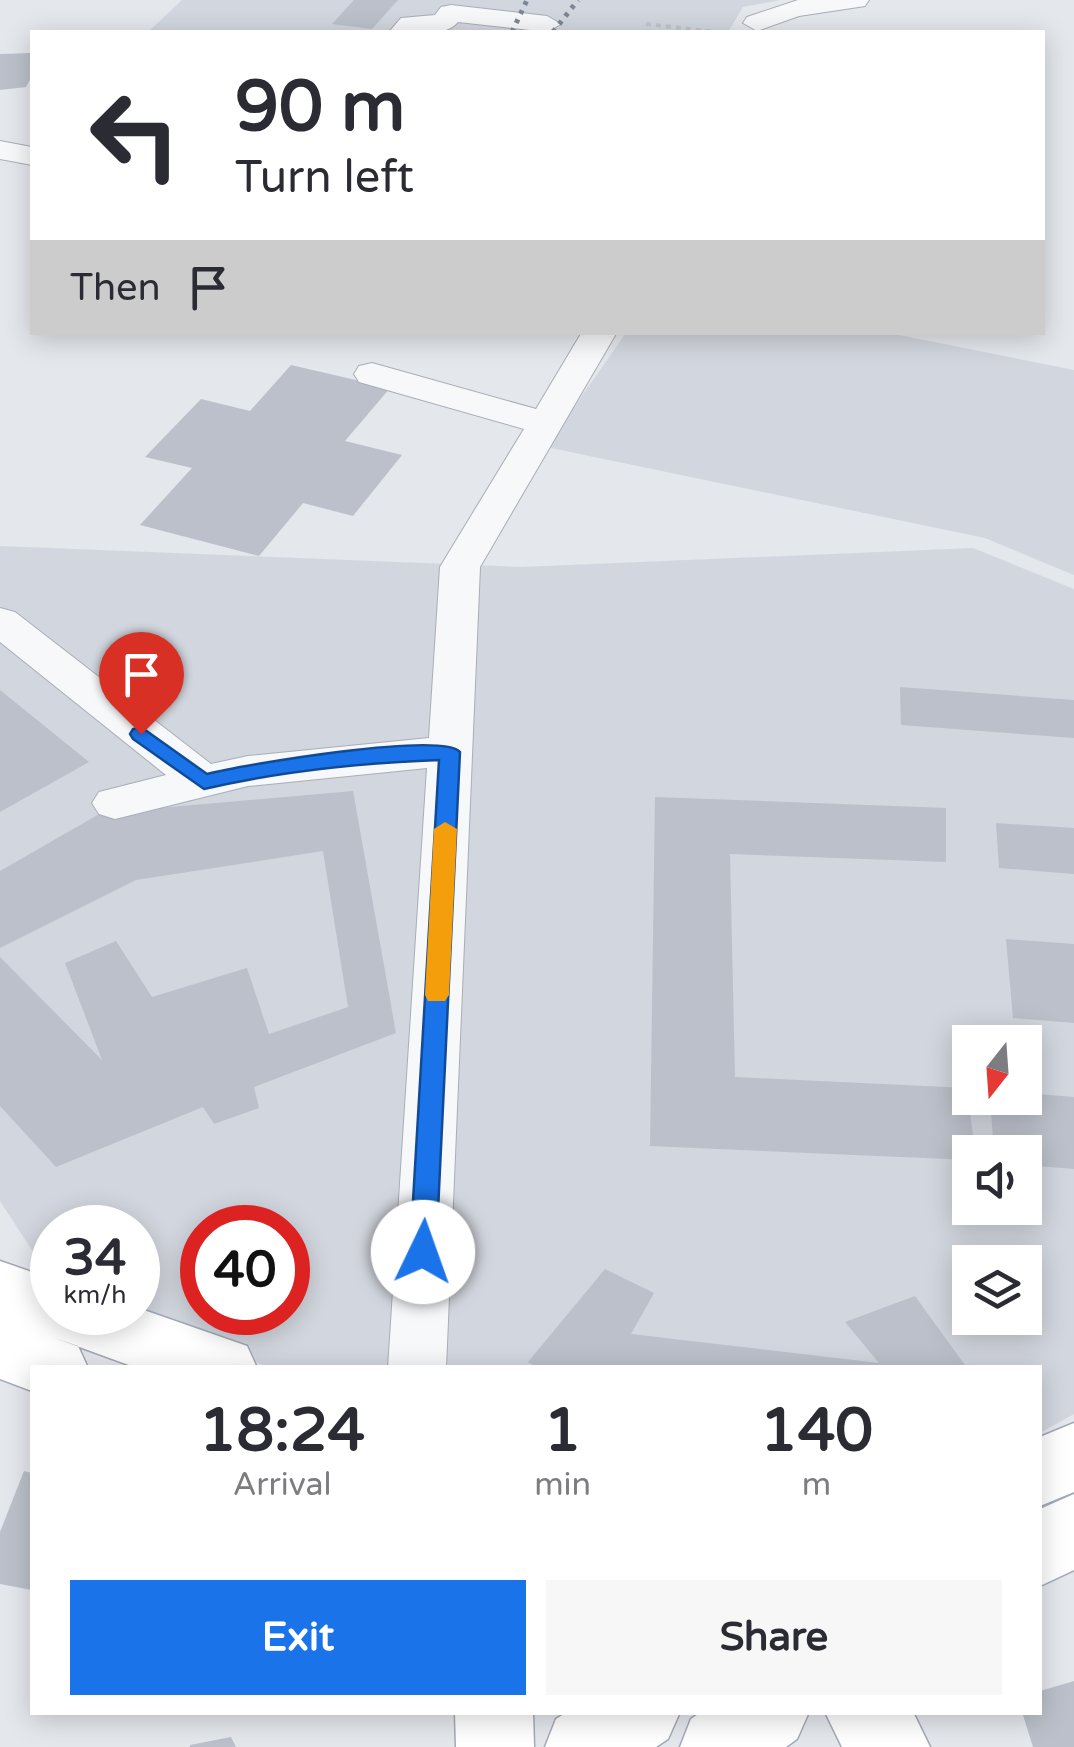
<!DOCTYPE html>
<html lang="en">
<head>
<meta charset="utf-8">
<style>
	body { margin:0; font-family:"Varela Round",sans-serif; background:#f7f7f7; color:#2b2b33; height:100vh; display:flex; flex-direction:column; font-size:38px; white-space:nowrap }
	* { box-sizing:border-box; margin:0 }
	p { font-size:32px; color:#7c7c81 }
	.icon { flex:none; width:55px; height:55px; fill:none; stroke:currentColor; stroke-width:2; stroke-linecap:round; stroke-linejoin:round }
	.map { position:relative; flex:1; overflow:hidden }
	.drawer { position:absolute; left:30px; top:1365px; width:1012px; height:350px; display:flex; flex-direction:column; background:#fff; border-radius:0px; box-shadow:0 5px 25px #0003 }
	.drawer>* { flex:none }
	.top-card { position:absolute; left:30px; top:30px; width:1015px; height:305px; border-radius:0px; box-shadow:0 5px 25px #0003; background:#fff; color:#2b2b33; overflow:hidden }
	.needle { width:65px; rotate:197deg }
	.controls { position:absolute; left:952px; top:1025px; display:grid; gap:20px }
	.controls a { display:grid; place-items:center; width:90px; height:90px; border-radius:0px; background:#fff; box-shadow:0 5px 25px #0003; font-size:50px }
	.speed { position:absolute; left:30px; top:1205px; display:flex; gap:20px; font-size:50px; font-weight:700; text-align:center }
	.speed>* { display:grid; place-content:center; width:130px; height:130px; border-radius:50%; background:#fff; box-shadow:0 5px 25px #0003; line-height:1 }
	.speed small { font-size:25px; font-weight:400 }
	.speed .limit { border:15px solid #d22; background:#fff; color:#111 }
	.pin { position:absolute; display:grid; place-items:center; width:85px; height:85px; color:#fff; margin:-102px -42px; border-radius:50% 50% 50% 0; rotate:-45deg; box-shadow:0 0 10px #0007 }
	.pin .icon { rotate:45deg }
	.me { position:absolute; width:110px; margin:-55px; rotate:3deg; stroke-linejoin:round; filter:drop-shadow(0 0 8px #0008) }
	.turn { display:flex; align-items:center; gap:35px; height:210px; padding:0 40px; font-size:45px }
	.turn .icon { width:130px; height:130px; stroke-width:2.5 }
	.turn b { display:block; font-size:70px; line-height:85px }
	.then { display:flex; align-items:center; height:95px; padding:0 40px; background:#0003; gap:20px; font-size:38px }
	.eta { display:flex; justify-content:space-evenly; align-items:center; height:170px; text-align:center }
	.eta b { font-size:60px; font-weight:800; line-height:70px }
	.primary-button { display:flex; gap:20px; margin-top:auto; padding:20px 40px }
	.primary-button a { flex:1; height:115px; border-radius:0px; background:#1a73e8; color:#fff; font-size:40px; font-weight:800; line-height:115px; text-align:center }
	.primary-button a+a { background:#f7f7f7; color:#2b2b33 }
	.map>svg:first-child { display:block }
	.built { fill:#d2d6de; fill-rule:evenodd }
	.building { fill:#bbc0ca }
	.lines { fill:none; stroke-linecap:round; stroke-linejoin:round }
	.minor-casing { stroke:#a9aeb7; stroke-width:2 }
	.major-casing { stroke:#a3abb8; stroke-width:3 }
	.path { stroke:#c2c5cb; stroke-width:4; stroke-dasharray:5 5; stroke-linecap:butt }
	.minor { fill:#f7f8fa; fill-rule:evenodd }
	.major { fill:#fff; fill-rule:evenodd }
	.rail { stroke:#7d8696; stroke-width:5; stroke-dasharray:4 6; stroke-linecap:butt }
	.route { fill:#1a73e8; stroke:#114b97; stroke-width:2.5 }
	.slow { fill:#f59e0b }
</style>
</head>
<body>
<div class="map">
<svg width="1074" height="1747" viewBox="0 0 1074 1747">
	<rect width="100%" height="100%" fill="#e4e7ec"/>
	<g class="built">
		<path d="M182,0H780L743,7L728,32H148Z"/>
		<path d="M626,333H889L1074,370V575L985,538L546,447Z"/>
		<path d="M0,546L522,567L973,548L1074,589V1414L1040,1433V1368L267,1367L138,1307V1228H52V1268L39,1261L0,1201ZM970,1042H1025V1098H970ZM970,1152H1025V1208H970ZM202,1228H288V1312H202ZM970,1262H1025V1318H970Z"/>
	</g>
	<g class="building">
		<path d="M354,0H398L372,29L332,24Z"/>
		<path d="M32,53V76L26,87L0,90V54Z"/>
		<path d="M291,365L390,388L345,441L402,455L353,516L303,503L259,556L140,525L192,468L145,457L201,399L250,411Z"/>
		<path d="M900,687L1074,700V738L901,725Z"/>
		<path d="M0,690L89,762L0,812Z"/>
		<path d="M353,791L396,1033L254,1087L259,1108L214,1124L203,1107L56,1167L0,1106V957L102,1060L65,963L116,941L152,997L247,968L269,1034L348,1007L323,851L136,880L0,948V871L101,813Z"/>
		<path d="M655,797L946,808V862L730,854L735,1077L967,1088L975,1152H970V1160L650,1146Z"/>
		<path d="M996,823L1074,828V874L999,868Z"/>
		<path d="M1006,939L1074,944V1023L1013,1018Z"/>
		<path d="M1025,1093L1074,1097V1169L1025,1165V1152H994L990,1098H1025Z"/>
		<path d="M605,1269L654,1293L631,1334L879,1363L845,1322L915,1296L967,1368H537L528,1362Z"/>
		<path d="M24,1471L32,1473V1590L0,1584V1532Z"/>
		<path d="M1074,1681V1747H1033L1022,1712H1040V1691Z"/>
		<path d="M231,1737L236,1747H190V1745Z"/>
	</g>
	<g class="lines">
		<defs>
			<g id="minor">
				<path d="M869,0L865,6L799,16L757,31L743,23L747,17L798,0Z"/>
				<path d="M451,5L547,16L561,24L547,32L458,22C445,38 409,33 389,32L401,18L435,15L441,7Z"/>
				<path d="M0,141L32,147V165L0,159Z"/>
				<path d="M582,332H617L480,567L446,1368H388L427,768L248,786L115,819L99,814L92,803L99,792L166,775L0,642V608L15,612L211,764L248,756L429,738L440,567L524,429L359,382L354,374L359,366L372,363L536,409Z"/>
			</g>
			<g id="major">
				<path d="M0,1261L52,1279V1312H138V1308L247,1346L257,1368H137L52,1337L78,1346L88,1368H32V1391L0,1379V1319L34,1331L0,1319Z"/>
				<path d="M1074,1423V1492L1040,1506V1437Z"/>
				<path d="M1074,1494V1570L1040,1586V1509Z"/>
				<path d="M455,1712H533L534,1747H456Z"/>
				<path d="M567,1712H680L668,1739L656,1747H545L556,1719Z"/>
				<path d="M701,1712H809L797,1739L786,1747H680L691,1719Z"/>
				<path d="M825,1712H913L930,1747H842Z"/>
			</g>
		</defs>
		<use href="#minor" class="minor-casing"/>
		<use href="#major" class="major-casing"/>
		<path class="path" d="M646,24L716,32"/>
		<use href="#minor" class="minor"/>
		<use href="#major" class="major"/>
		<g class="rail">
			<path d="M512,32L527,0"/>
			<path d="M553,32L578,0"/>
		</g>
	</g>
	<path class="route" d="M141,727L207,774C242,765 442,731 460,752L436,1252L433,1260L423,1263L413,1260L410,1252L439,760C360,763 281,771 204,789L133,739L130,734L133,729Z"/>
	<path class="slow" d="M445,822L457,829L449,995L445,1001H428L425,995L434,829Z"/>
</svg>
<div class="controls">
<a><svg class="needle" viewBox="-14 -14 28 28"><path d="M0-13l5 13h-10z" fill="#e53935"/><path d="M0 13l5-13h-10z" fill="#7c7c81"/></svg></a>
<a><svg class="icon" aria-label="sound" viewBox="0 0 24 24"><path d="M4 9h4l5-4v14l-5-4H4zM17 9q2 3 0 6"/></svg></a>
<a><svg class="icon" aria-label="layers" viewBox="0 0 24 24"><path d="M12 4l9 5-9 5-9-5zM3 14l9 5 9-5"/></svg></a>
</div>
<div class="speed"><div>34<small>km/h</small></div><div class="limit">40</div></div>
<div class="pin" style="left:141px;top:734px;background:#d93025"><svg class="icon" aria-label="arrive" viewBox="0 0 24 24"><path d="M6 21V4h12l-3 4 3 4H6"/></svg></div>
<svg class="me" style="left:423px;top:1252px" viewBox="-20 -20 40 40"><circle r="19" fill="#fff"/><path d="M0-13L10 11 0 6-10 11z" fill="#1a73e8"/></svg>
<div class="top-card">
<div class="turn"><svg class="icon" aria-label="left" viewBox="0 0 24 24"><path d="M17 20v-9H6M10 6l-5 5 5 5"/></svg><div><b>90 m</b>Turn left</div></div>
<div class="then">Then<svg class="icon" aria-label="arrive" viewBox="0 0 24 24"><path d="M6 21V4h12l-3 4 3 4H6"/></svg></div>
</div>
<section class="drawer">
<div class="eta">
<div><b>18:24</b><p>Arrival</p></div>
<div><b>1</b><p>min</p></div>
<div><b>140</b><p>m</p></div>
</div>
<div class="primary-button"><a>Exit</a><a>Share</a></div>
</section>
</div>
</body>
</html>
